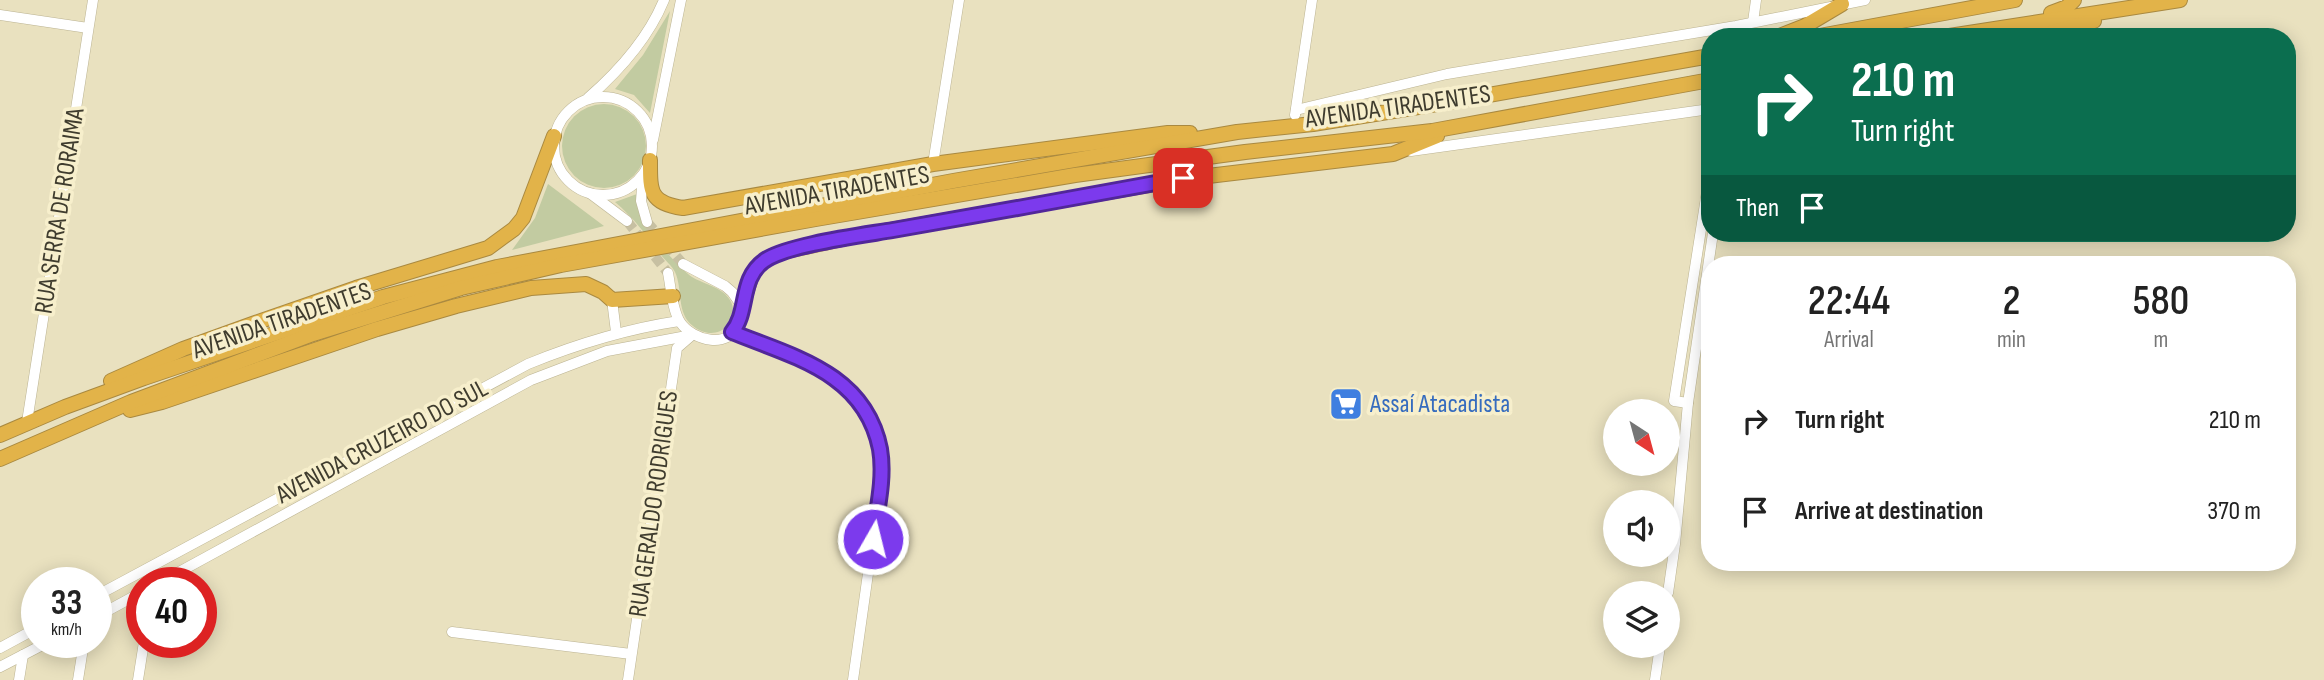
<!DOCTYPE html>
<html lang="en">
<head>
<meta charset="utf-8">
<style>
	body { margin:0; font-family:"Sofia Sans Condensed",sans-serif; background:#f6f6f6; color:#222; height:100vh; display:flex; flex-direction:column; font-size:26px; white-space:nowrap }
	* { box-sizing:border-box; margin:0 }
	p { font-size:23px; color:#767676 }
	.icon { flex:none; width:38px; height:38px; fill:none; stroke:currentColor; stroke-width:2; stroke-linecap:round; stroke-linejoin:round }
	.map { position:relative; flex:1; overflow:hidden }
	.side { position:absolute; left:1701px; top:256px; width:595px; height:315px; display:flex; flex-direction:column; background:#fff; border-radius:28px; box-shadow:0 4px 18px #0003 }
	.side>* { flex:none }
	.banner { position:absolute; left:1701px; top:28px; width:595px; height:214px; border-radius:28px; box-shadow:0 4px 18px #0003; background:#0b6e4f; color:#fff; overflow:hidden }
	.needle { width:46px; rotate:144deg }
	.fabs { position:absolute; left:1603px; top:399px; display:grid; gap:14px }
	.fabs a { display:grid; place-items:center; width:77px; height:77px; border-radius:50%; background:#fff; box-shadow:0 4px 18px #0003; font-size:35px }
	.speed { position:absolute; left:21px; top:567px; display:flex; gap:14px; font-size:35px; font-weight:700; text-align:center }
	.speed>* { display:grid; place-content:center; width:91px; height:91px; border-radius:50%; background:#fff; box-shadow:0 4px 18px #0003; line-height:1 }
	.speed small { font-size:18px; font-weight:400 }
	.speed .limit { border:10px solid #d22; background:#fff; color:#111 }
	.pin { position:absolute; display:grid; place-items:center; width:60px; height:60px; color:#fff; margin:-30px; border-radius:14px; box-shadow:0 4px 10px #0006 }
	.me { position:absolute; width:77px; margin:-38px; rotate:8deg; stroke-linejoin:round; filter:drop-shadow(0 0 5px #0008) }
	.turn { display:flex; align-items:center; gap:24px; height:147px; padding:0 35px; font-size:32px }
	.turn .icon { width:91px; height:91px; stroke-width:2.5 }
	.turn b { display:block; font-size:49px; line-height:60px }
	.then { display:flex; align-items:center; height:66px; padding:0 35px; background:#0003; gap:14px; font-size:26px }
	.eta { display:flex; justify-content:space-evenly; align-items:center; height:119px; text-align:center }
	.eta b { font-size:42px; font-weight:600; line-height:49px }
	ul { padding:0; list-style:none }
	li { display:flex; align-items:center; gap:21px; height:91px; padding:0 35px }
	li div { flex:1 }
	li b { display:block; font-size:26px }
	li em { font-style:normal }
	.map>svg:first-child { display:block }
	.green { fill:#c2cba1 }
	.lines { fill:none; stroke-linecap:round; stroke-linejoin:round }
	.minor-tunnel { stroke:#c7c0a2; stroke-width:10; stroke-dasharray:10 5; stroke-linecap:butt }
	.minor-casing { stroke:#bbb392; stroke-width:11 }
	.highway-casing { stroke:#a98940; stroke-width:16 }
	.minor { stroke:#fff; stroke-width:10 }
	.highway { stroke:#e2b349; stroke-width:14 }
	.route-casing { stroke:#51269a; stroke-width:18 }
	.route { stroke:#7c3aed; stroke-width:12 }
	.labels { text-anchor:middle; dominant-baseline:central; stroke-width:7; stroke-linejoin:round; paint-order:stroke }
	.street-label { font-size:26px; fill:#3f3c2e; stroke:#f7efcc }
	.shop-label { font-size:26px; fill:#366cbe; stroke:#f7efcc; text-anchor:start }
</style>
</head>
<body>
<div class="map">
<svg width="2324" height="680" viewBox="0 0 2324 680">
	<rect width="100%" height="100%" fill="#e9e1bf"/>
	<g class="green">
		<path d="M670,11L650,113L634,95L615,89L643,55Z"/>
		<circle cx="604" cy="146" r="42"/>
		<path d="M548,184L604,226L512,250L535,218Z"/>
		<path d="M637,194C638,202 638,213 642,221C647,232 681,270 692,277C702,283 716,286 725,294C748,316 719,347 693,326C676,313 683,289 675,272C672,266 665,260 661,255C647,236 633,217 615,202Z"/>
	</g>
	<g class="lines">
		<g class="minor-tunnel">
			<path d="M627,221L668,273"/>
			<path d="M647,222L683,264"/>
		</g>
		<defs>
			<g id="minor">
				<path d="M0,15L88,28"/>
				<path d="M1753,22L1756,0"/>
				<circle cx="603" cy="146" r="49"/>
				<path d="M588,98C619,71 648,39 664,0"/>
				<path d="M1296,110L1447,74L1736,26L1865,0"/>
				<path d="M1295,115L1312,0"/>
				<path d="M653,140L681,0"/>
				<path d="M1411,151L1710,109"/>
				<path d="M933,164L959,0"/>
				<path d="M643,175L641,201L647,222"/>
				<path d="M591,194L627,221"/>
				<path d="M668,273C671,288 672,309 680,322C693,341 729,350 740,323C742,318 741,311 742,306L732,292L725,286L683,264"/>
				<path d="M612,300L616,332"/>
				<path d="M732,333C766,346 805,356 835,377C858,392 874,421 879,448C885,477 877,509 873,538C866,585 860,633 853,680"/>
				<path d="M1688,403L1674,401L1710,172"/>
				<path d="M27,422L93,0"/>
				<path d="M159,583L531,380L607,351L692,335"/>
				<path d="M1668,593L1675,544L1688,403L1713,233"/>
				<path d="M96,596L528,364C577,344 626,329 679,321"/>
				<path d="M96,617L142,592"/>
				<path d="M452,632L631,654"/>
				<path d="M0,648L37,628"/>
				<path d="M0,667L48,642"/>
				<path d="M19,680L23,655"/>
				<path d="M78,680L84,642"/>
				<path d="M138,680L144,642"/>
				<path d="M628,680L677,348L692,335"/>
				<path d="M1655,680L1660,646"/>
			</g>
			<g id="highway">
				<path d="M2051,13L2067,7L2074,0"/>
				<path d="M1777,37L1805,26L1842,4"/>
				<path d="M1814,37L2015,0"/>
				<path d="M1943,37L2180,0"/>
				<path d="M2035,37L2094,21"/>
				<path d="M650,160C650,191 649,203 683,208L933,164L1168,133H1190"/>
				<path d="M742,306L752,274L761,263L772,256L787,251L856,236L1183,179L1393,154L1437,136"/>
				<path d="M111,381L183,349L255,323L356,288L488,248L514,229L523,218L554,136"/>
				<path d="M130,410L162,402L377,329L456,306L531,288L586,284L603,292L612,300L673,296"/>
				<path d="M0,435L65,407L144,378L383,297L497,267L953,181L1237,132L1313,124L1449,102L1710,56"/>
				<path d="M0,459L131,402L313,334L461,288L561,265L816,219L1075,175L1245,152L1432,131L1710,80"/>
			</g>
		</defs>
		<use href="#minor" class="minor-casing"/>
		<use href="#highway" class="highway-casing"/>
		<use href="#minor" class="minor"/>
		<use href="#highway" class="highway"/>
	</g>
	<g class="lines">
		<defs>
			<path id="route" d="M873,539C877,510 885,478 880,449C865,373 794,357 732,332C749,312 739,279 764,261C785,245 864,235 893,230C990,213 1086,196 1183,178"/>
		</defs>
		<use href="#route" class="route-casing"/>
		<use href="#route" class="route"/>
	</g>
	<defs>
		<symbol id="supermarket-square" viewBox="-11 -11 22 22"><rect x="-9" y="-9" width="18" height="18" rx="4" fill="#3f7fe0" stroke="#f7efcc"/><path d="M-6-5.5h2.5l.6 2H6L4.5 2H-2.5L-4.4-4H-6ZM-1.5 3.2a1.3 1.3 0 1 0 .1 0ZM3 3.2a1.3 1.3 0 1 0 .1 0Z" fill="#fff"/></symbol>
	</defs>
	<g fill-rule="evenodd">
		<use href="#supermarket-square" x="1327" y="385" width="38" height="38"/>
	</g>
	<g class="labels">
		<g class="street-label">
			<text transform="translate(1398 107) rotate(-8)">AVENIDA TIRADENTES</text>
			<text transform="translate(837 191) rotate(-10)">AVENIDA TIRADENTES</text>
			<text transform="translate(60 211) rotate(-81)">RUA SERRA DE RORAIMA</text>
			<text transform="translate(282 321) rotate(-19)">AVENIDA TIRADENTES</text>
			<text transform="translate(382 442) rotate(-28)">AVENIDA CRUZEIRO DO SUL</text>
			<text transform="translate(654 504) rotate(-82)">RUA GERALDO RODRIGUES</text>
		</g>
		<g class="shop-label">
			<text x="1370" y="404">Assaí Atacadista</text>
		</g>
	</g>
</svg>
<div class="fabs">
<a><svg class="needle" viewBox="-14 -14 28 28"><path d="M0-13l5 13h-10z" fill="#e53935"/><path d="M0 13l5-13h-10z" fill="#767676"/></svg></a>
<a><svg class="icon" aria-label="sound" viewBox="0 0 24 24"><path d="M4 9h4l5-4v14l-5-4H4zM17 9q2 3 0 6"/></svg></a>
<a><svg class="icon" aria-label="layers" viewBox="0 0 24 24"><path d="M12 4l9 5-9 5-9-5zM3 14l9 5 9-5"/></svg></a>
</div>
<div class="speed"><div>33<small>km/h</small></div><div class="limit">40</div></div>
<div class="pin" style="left:1183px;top:178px;background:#d93025"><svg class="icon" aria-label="arrive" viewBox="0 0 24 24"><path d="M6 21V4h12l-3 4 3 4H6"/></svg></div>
<svg class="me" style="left:873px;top:539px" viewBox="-20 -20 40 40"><circle r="17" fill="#7c3aed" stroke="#fff" stroke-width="3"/><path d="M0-11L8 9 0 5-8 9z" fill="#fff"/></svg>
<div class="banner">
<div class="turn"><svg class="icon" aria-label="right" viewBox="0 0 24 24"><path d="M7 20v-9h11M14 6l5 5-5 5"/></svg><div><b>210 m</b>Turn right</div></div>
<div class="then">Then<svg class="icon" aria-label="arrive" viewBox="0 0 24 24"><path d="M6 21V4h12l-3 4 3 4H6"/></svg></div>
</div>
<section class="side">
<div class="eta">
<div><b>22:44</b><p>Arrival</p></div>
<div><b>2</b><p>min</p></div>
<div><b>580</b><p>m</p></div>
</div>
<ul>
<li><svg class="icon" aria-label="right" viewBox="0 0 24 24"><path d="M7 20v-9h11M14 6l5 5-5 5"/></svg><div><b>Turn right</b></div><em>210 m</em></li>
<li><svg class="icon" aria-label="arrive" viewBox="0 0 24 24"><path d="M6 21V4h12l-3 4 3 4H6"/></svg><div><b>Arrive at destination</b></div><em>370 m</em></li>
</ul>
</section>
</div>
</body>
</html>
